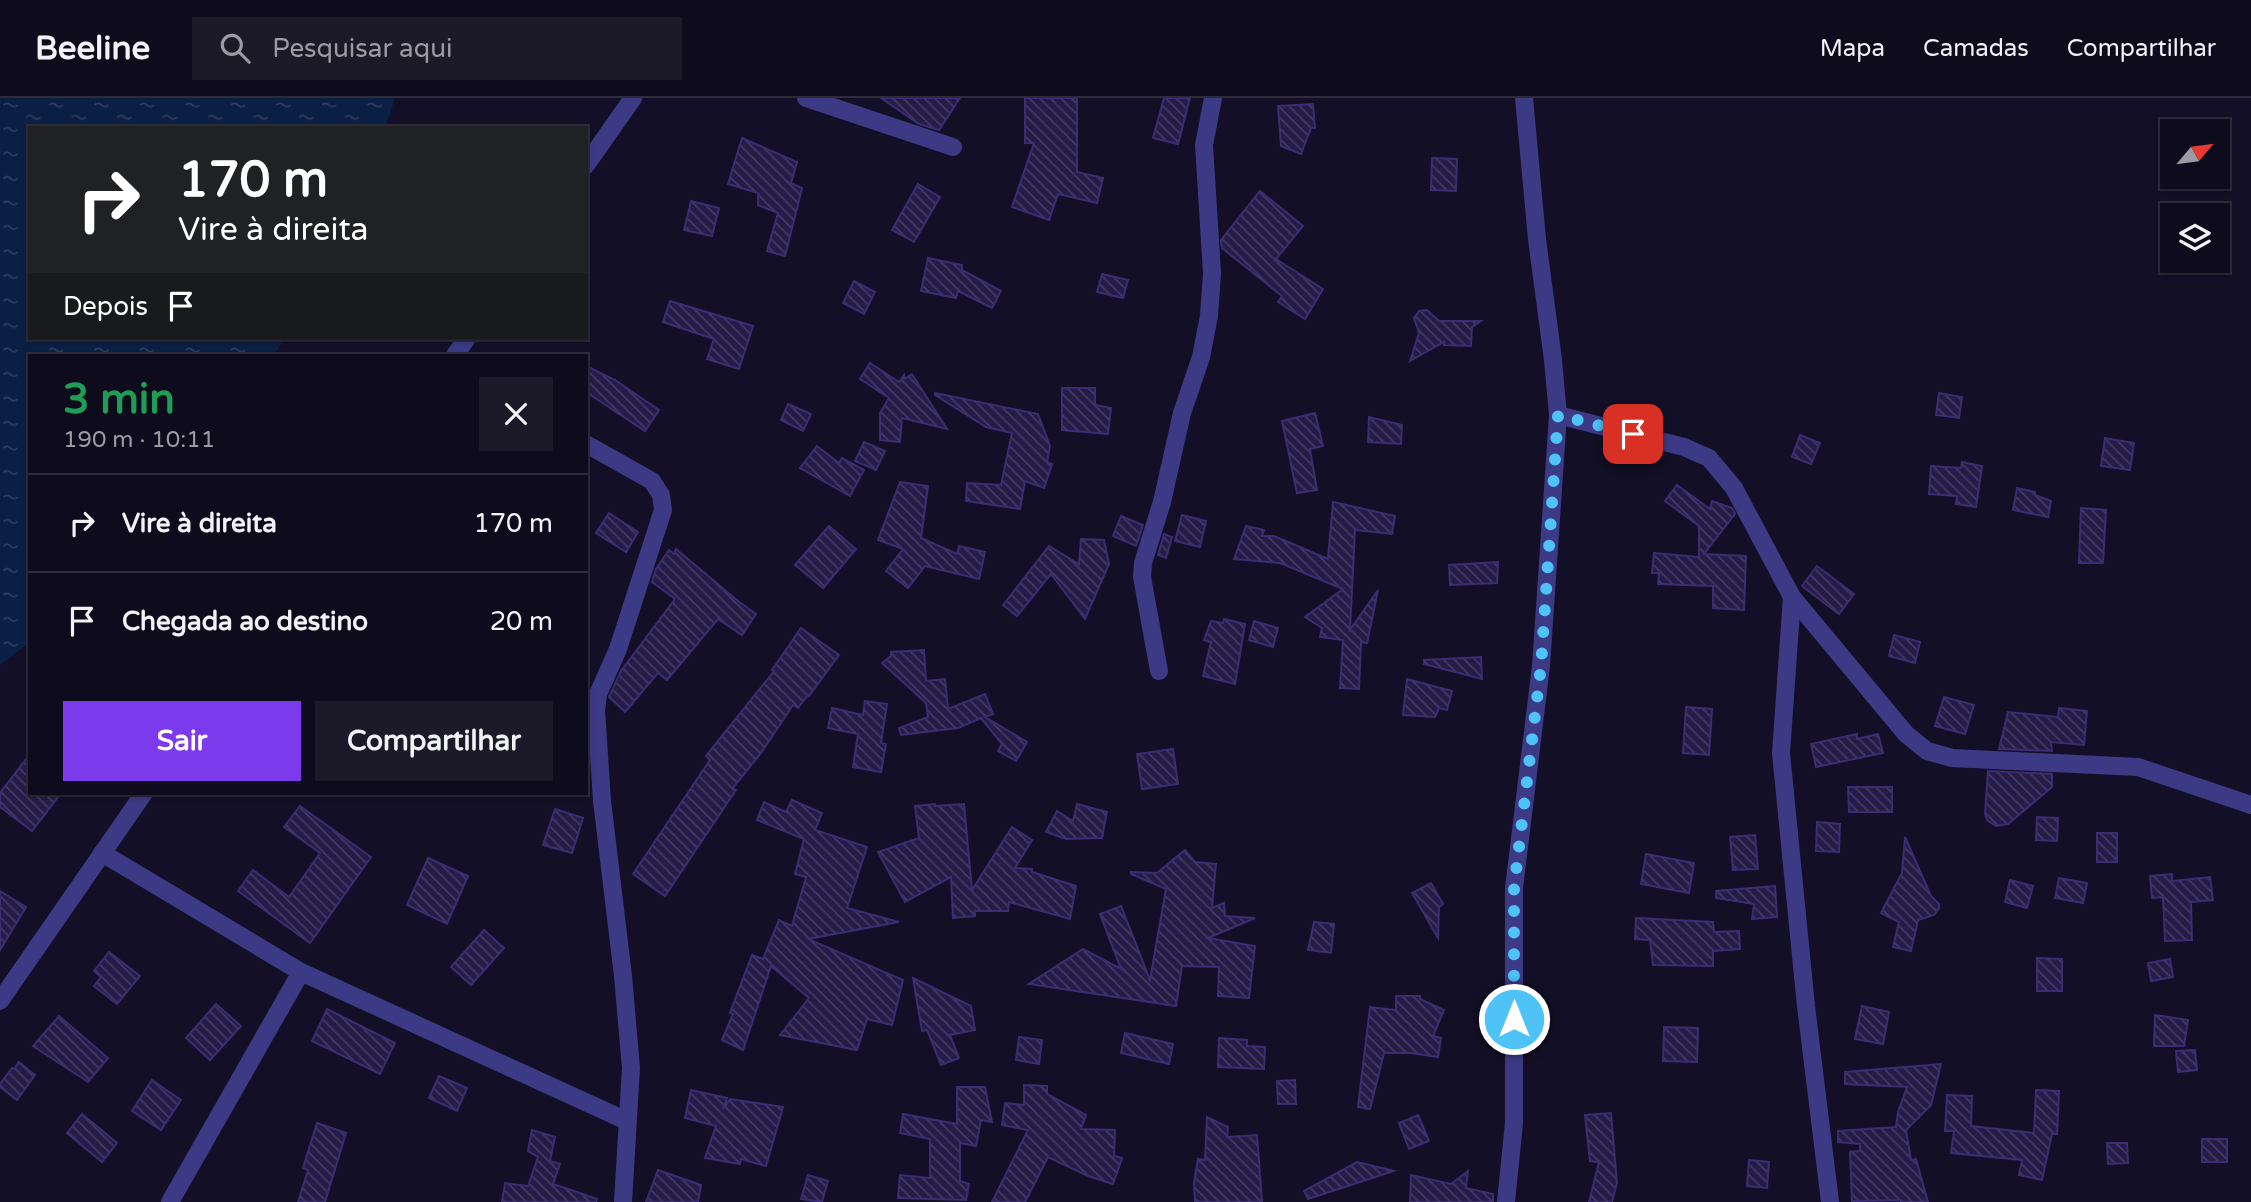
<!DOCTYPE html>
<html lang="pt">
<head>
<meta charset="utf-8">
<style>
	body { margin:0; font-family:"Varela Round",sans-serif; background:#1c1929; color:#f1f3f6; height:100vh; display:flex; flex-direction:column; font-size:26px; white-space:nowrap }
	* { box-sizing:border-box; margin:0 }
	p { font-size:23px; color:#9b9ba3 }
	.icon { flex:none; width:38px; height:38px; fill:none; stroke:currentColor; stroke-width:2; stroke-linecap:round; stroke-linejoin:round }
	.map { position:relative; flex:1; overflow:hidden }
	.drawer { position:absolute; left:28px; top:256px; width:560px; height:441px; display:flex; flex-direction:column; background:#0e0b1c; border-radius:0px; box-shadow:0 2px 5px #0004,0 0 0 2px #2e2b3b }
	.drawer>* { flex:none }
	.banner { position:absolute; left:28px; top:28px; width:560px; height:214px; border-radius:0px; box-shadow:0 2px 5px #0004,0 0 0 2px #2e2b3b; background:#202124; color:#fff; overflow:hidden }
	.needle { width:46px; rotate:61deg }
	.buttons { position:absolute; left:2160px; top:21px; display:grid; gap:14px }
	.buttons a { display:grid; place-items:center; width:70px; height:70px; border-radius:0px; background:#0e0b1c; box-shadow:0 2px 5px #0004,0 0 0 2px #2e2b3b; font-size:35px }
	.pin { position:absolute; display:grid; place-items:center; width:60px; height:60px; color:#fff; margin:-30px; border-radius:14px; box-shadow:0 4px 10px #0006 }
	.me { position:absolute; width:77px; margin:-38px; rotate:0deg; stroke-linejoin:round; filter:drop-shadow(0 0 5px #0008) }
	.turn { display:flex; align-items:center; gap:24px; height:147px; padding:0 35px; font-size:32px }
	.turn .icon { width:91px; height:91px; stroke-width:2.5 }
	.turn b { display:block; font-size:49px; line-height:60px }
	.then { display:flex; align-items:center; height:66px; padding:0 35px; background:#0003; gap:14px; font-size:26px }
	.round { display:grid; place-items:center; flex:none; width:74px; height:74px; border-radius:0px; background:#1c1929 }
	.summary { display:flex; align-items:center; justify-content:space-between; height:119px; padding:0 35px }
	h1 { font-size:42px; font-weight:700; line-height:52px; color:#1e9e55 }
	.cta { display:flex; gap:14px; margin-top:auto; padding:14px 35px }
	.cta a { flex:1; height:80px; border-radius:0px; background:#7c3aed; color:#fff; font-size:28px; font-weight:700; line-height:80px; text-align:center }
	.cta a+a { background:#1c1929; color:#f1f3f6 }
	ul { padding:0; list-style:none }
	li { display:flex; align-items:center; gap:21px; height:98px; padding:0 35px; border-top:2px solid #2e2b3b }
	li div { flex:1 }
	li b { display:block; font-size:26px }
	li em { font-style:normal }
	header { display:flex; align-items:center; gap:42px; box-sizing:border-box; height:98px; padding:0 35px; background:#0e0b1c; border-bottom:2px solid #2e2b3b }
	header strong { font-size:33px }
	nav { display:flex; gap:38px; margin-inline-start:auto; font-size:24px }
	.search { width:490px; height:63px; background:#1c1929; display:flex; align-items:center; gap:18px; box-sizing:border-box; padding:0 24px; border-radius:0px; color:#9b9ba3; font-size:26px }
	.map>svg:first-child { display:block }
	.water { fill:url(#water-ripples) }
	.building { fill:url(#building-back-hatch); stroke:#3b2d73; stroke-width:2 }
	.lines { fill:none; stroke-linecap:round; stroke-linejoin:round }
	.minor { stroke:#3d3a85; stroke-width:18 }
	.route { stroke:#4fc3f7; stroke-width:12; stroke-dasharray:0 21.6 }
</style>
</head>
<body>
<header>
<strong>Beeline</strong>
<div class="search"><svg class="icon" aria-label="search" viewBox="0 0 24 24"><circle cx="10" cy="10" r="6"/><path d="M15 15l6 6"/></svg>Pesquisar aqui</div>
<nav><a>Mapa</a><a>Camadas</a><a>Compartilhar</a></nav>
</header>
<div class="map">
<svg width="2251" height="1104" viewBox="0 0 2251 1104">
	<defs>
		<pattern id="water-ripples" width="26" height="14" patternUnits="userSpaceOnUse" patternTransform="scale(1.75)"><rect width="26" height="14" fill="#0a1f44"/><path d="M2 4q2-2 4 0t4 0M15 11q2-2 4 0t4 0" fill="none" stroke="#2d3f60"/></pattern>
		<pattern id="building-back-hatch" width="6" height="6" patternUnits="userSpaceOnUse" patternTransform="scale(1.75)"><rect width="6" height="6" fill="#241b47"/><path d="M-1 5l2 2M0 0l6 6M5-1l2 2" fill="none" stroke="#433b63"/></pattern>
	</defs>
	<rect width="100%" height="100%" fill="#130f26"/>
	<path class="water" d="M0,0H395L385,30H30V240H286L272,257H30V544L0,567Z"/>
	<g class="building">
		<path d="M881,0H960L939,32L919,26Z"/>
		<path d="M1025,0H1077V74L1103,80L1097,105L1058,96L1049,122L1012,109L1034,45H1025Z"/>
		<path d="M1164,0H1190L1178,46L1153,40Z"/>
		<path d="M1313,6L1315,30H1311L1301,56L1281,48L1278,8Z"/>
		<path d="M742,40L797,64L791,85L802,90L785,158L767,153L778,115L758,107V95L728,86Z"/>
		<path d="M1432,60L1457,61L1456,93L1431,92Z"/>
		<path d="M918,86L940,99L914,144L892,132Z"/>
		<path d="M1260,93L1303,128L1276,161L1323,191L1305,221L1278,204L1282,198L1222,150L1221,142Z"/>
		<path d="M691,103L719,110L712,138L684,132Z"/>
		<path d="M928,160L962,167V172L1001,193L992,210L958,193L956,200L921,193Z"/>
		<path d="M1102,176L1128,182L1123,200L1097,194Z"/>
		<path d="M854,183L875,194L864,216L843,205Z"/>
		<path d="M670,203L753,228L739,271L707,261L714,241L663,224Z"/>
		<path d="M1427,212L1439,223H1481L1472,229L1471,248L1444,247V244L1410,263L1419,235L1414,220L1419,213Z"/>
		<path d="M870,265L899,284L904,277V281L912,276L947,331L902,320L900,344L880,342V315L889,300L860,281Z"/>
		<path d="M586,268L615,282L659,312L645,333L586,294Z"/>
		<path d="M1062,290H1095V307L1111,310L1108,336L1062,332Z"/>
		<path d="M935,295L1038,316L1050,348L1047,364L1052,366L1044,390L1025,383L1020,411L966,403L967,385L1001,387L1012,335L986,329L935,297Z"/>
		<path d="M1939,295L1962,299L1959,320L1936,317Z"/>
		<path d="M788,306L811,316L803,333L781,322Z"/>
		<path d="M1315,315L1323,348L1310,351L1317,392L1297,395L1282,323Z"/>
		<path d="M1369,319L1402,327L1401,346L1368,344Z"/>
		<path d="M1800,337L1820,345L1811,366L1792,359Z"/>
		<path d="M2105,340L2134,345L2130,372L2101,368Z"/>
		<path d="M864,344L885,353L876,372L855,363Z"/>
		<path d="M817,348L839,365L842,360L864,372L850,398L800,370Z"/>
		<path d="M1962,364L1982,368L1976,409L1956,406L1957,398L1929,396L1931,368L1961,370Z"/>
		<path d="M900,384L928,388L921,440L957,456L959,448L985,454L979,481L925,468L908,490L886,473L903,451L878,442Z"/>
		<path d="M1677,387L1710,411L1712,403L1732,410L1735,416L1704,456L1746,458L1744,512L1713,510V488L1658,486L1659,475H1652L1654,455L1699,459V428L1665,403Z"/>
		<path d="M2017,390L2035,394V397L2051,403L2048,419L2013,412Z"/>
		<path d="M1333,404L1395,418L1392,436L1355,432L1350,532L1378,492L1367,545L1361,544L1359,591L1340,590L1343,542L1320,539L1322,530L1305,519L1343,491L1280,465L1234,461L1246,428L1264,432L1262,438H1274L1328,461Z"/>
		<path d="M2081,410L2106,412L2103,465H2079Z"/>
		<path d="M609,415L638,434L626,454L596,435Z"/>
		<path d="M1182,417L1206,423L1200,449L1175,443Z"/>
		<path d="M1121,418L1143,427L1136,448L1113,438Z"/>
		<path d="M829,428L856,451L823,490L795,467Z"/>
		<path d="M1164,436L1172,439L1166,460L1158,457Z"/>
		<path d="M1081,441L1104,442L1109,466L1085,521L1051,476L1017,518L1003,507L1049,448L1079,466Z"/>
		<path d="M676,451L738,503L756,516L742,537L718,521L667,582L658,575L625,614L609,599L621,573L675,501L652,484L656,471L669,452L674,456Z"/>
		<path d="M1498,464L1497,485L1450,487L1449,467Z"/>
		<path d="M1817,468L1854,496L1839,516L1802,488Z"/>
		<path d="M1224,521L1245,526L1235,586L1203,578L1211,544L1204,542L1211,523L1223,525Z"/>
		<path d="M1254,523L1278,530L1273,549L1249,542Z"/>
		<path d="M801,530L839,557L809,598L808,597L798,610L793,607L761,655L732,691L736,692L665,798L633,776L710,662L706,658L774,573L772,572Z"/>
		<path d="M1894,537L1920,544L1915,565L1889,558Z"/>
		<path d="M924,552L926,583L945,581L948,611L985,596L993,616L985,619L1027,644L1016,663L998,653L1002,646L981,620L958,630L901,637L899,630L928,619L926,605L882,565L891,558V554Z"/>
		<path d="M1481,559L1482,581L1424,566V562Z"/>
		<path d="M1407,581L1452,593L1447,612L1439,610L1435,619L1403,617Z"/>
		<path d="M1944,599L1974,607L1965,636L1935,628Z"/>
		<path d="M865,603L887,606L881,645L886,646L881,674L853,669L858,636L828,630L832,610L863,617Z"/>
		<path d="M1686,609L1712,611L1709,657L1683,655Z"/>
		<path d="M2059,610L2087,613L2084,647L2051,644L2052,653L1999,651L2008,614L2058,619Z"/>
		<path d="M1857,636V641L1878,636L1883,655L1816,669L1811,646Z"/>
		<path d="M1173,651L1178,686L1142,691L1137,656Z"/>
		<path d="M30,656V695H61L32,733L0,709V695Z"/>
		<path d="M1988,673L2052,676V689L2008,726L1996,728L1987,722L1985,716Z"/>
		<path d="M1848,689H1892V714H1849Z"/>
		<path d="M792,702L822,715L815,732L867,749L847,810L899,824L808,841L903,882L892,927L867,921L857,952L780,937L809,900L771,868L743,952L722,942L733,916L730,915L752,857L763,861L779,822L792,828L806,779L795,776L804,741L757,722L764,704L786,714Z"/>
		<path d="M935,706V708L964,706L972,792L1012,729L1032,742L1015,770L1032,771V774L1076,788L1070,821L1009,804L1008,813H975V818L953,820L951,779L905,804L878,754L919,740L915,708Z"/>
		<path d="M1077,706L1107,714L1102,740L1066,741L1046,734L1057,713L1073,723Z"/>
		<path d="M300,708L371,759L310,845L238,793L253,772L289,799L320,755L284,729Z"/>
		<path d="M555,711L583,720L572,755L543,747Z"/>
		<path d="M2037,719L2058,720L2057,743L2036,742Z"/>
		<path d="M1817,724L1840,726L1839,754L1816,753Z"/>
		<rect x="2097" y="735" width="20" height="29"/>
		<path d="M1755,737L1758,771L1733,772L1730,739Z"/>
		<path d="M1905,739L1931,798L1939,806V810L1934,817L1918,822L1911,853L1893,849L1899,824L1881,815L1902,775Z"/>
		<path d="M1185,752L1195,764L1216,766L1212,810L1224,805L1225,818L1255,820L1208,840L1255,848L1249,900L1218,898L1219,869L1182,868L1176,908L1029,886L1083,851L1121,871L1100,816L1121,808L1150,882L1166,791L1131,776V774L1157,775Z"/>
		<path d="M1646,756L1694,765L1689,795L1641,786Z"/>
		<path d="M428,760L468,778L447,826L407,807Z"/>
		<path d="M2172,776V783L2210,779L2213,802L2191,804L2192,842L2165,843L2163,799L2152,800L2150,778Z"/>
		<path d="M2059,780L2087,785L2083,805L2055,800Z"/>
		<path d="M2010,782L2033,788L2027,810L2005,804Z"/>
		<path d="M1431,785L1443,806L1439,809L1438,840L1412,795Z"/>
		<path d="M1775,788L1777,819L1752,821L1754,806L1716,800V793Z"/>
		<path d="M0,793L26,809L0,852Z"/>
		<path d="M1636,820L1713,824L1714,834L1739,833L1740,851L1713,853V868L1653,867L1650,842L1635,841Z"/>
		<path d="M1314,824L1334,826L1331,855L1308,852Z"/>
		<path d="M484,832L504,850L471,887L451,869Z"/>
		<path d="M109,854L140,878L117,906L94,888L101,879L94,873Z"/>
		<path d="M2037,860L2062,861V893H2037Z"/>
		<path d="M2170,861L2173,879L2151,883L2148,865Z"/>
		<path d="M913,880L971,908L975,932L950,937L959,960L941,967L927,932L922,933Z"/>
		<path d="M1396,898H1420V901L1444,912L1433,938L1441,940L1438,959L1411,955H1384L1370,1011L1358,1009L1370,909L1396,912Z"/>
		<path d="M216,906L241,928L210,962L186,940Z"/>
		<path d="M1862,908L1889,914L1883,946L1855,941Z"/>
		<path d="M327,911L395,945L380,976L312,943Z"/>
		<path d="M2155,917L2188,922L2184,948H2154Z"/>
		<path d="M59,918L108,960L88,984L33,948Z"/>
		<path d="M1664,929L1698,930L1697,964L1663,963Z"/>
		<path d="M1125,935L1173,946L1169,966L1121,955Z"/>
		<path d="M1019,939L1042,942L1039,966L1016,962Z"/>
		<path d="M1219,940L1247,942V948L1265,949L1264,971L1218,969Z"/>
		<path d="M2195,952L2197,972L2178,974L2176,953Z"/>
		<path d="M19,964L35,977L17,1002L0,989V986L12,970L14,971Z"/>
		<path d="M1941,966L1931,1007L1906,1032L1911,1062L1916,1061L1928,1104H1901V1102L1852,1103L1850,1054L1860,1053V1046L1838,1044V1033L1896,1029L1898,1014L1907,989L1845,986V974Z"/>
		<path d="M439,978L467,990L457,1013L429,1000Z"/>
		<path d="M152,982L181,1002L161,1032L132,1013Z"/>
		<path d="M1295,982L1296,1006H1278L1277,983Z"/>
		<path d="M1024,987L1047,988V996L1086,1017L1081,1031L1115,1032L1114,1058L1122,1060L1113,1086L1088,1078L1048,1059L1025,1104H992L1028,1032L1002,1027L1005,1005L1024,1007Z"/>
		<path d="M957,989H985L992,1024L981,1022L976,1048L960,1045V1083L969,1086L966,1102L898,1100L900,1077L930,1080V1041L900,1035L903,1016L957,1026Z"/>
		<path d="M691,992L727,1000L723,1011L730,1001L783,1009L766,1068L741,1061L740,1066L705,1060L716,1028L685,1020Z"/>
		<path d="M2036,992L2059,993L2057,1036H2052L2042,1082L2019,1077L2022,1062L1951,1055L1954,1033H1945L1947,997L1972,998L1971,1028L2034,1035Z"/>
		<path d="M1611,1015L1617,1085L1612,1104H1589L1599,1064L1590,1063L1585,1017Z"/>
		<path d="M82,1016L117,1045L102,1064L67,1035Z"/>
		<path d="M1418,1017L1429,1043L1409,1051L1399,1025Z"/>
		<path d="M1207,1019L1228,1029L1227,1039L1257,1037L1262,1104H1195L1194,1085L1198,1061L1205,1062Z"/>
		<path d="M317,1025L346,1035L325,1104H298L308,1072L303,1070Z"/>
		<path d="M532,1032L555,1039L550,1063L560,1066L553,1086L597,1101L596,1104H502L505,1085L528,1088L538,1059L528,1053Z"/>
		<rect x="2202" y="1041" width="25" height="23"/>
		<path d="M2107,1045H2127L2128,1065L2108,1066Z"/>
		<path d="M1749,1062L1769,1064L1767,1090L1747,1088Z"/>
		<path d="M1357,1064L1394,1073L1308,1101L1304,1093Z"/>
		<path d="M658,1072L701,1087L698,1104H646Z"/>
		<path d="M1468,1073L1466,1090L1493,1096V1104H1410L1411,1077L1451,1086Z"/>
		<path d="M808,1077L828,1083L822,1104L801,1101Z"/>
	</g>
	<g class="lines">
		<g class="minor">
			<path d="M806,0L953,49"/>
			<path d="M586,67L633,0"/>
			<path d="M455,257L467,240"/>
			<path d="M1558,317L1684,349L1709,360L1734,390L1792,499L1906,636L1927,653L1952,660L2138,669L2251,707"/>
			<path d="M586,346L652,383L661,397L663,412L618,551L598,596L596,612L602,703L623,878L631,970L623,1104"/>
			<path d="M1792,499L1781,655L1806,908L1830,1104"/>
			<path d="M1159,573L1142,479L1143,465L1162,404L1182,315L1201,259L1209,218L1212,175L1204,47L1213,0"/>
			<path d="M102,755L301,874L627,1023"/>
			<path d="M0,903L144,695"/>
			<path d="M170,1104L301,874"/>
			<path d="M1506,1104L1514,1025V790L1541,568L1558,317L1553,262L1537,141L1524,0"/>
		</g>
	</g>
	<g class="lines">
		<path class="route" d="M1514,921V790L1541,568L1558,317L1633,336"/>
	</g>
</svg>
<div class="buttons">
<a><svg class="needle" viewBox="-14 -14 28 28"><path d="M0-13l5 13h-10z" fill="#e53935"/><path d="M0 13l5-13h-10z" fill="#9b9ba3"/></svg></a>
<a><svg class="icon" aria-label="layers" viewBox="0 0 24 24"><path d="M12 4l9 5-9 5-9-5zM3 14l9 5 9-5"/></svg></a>
</div>
<div class="pin" style="left:1633px;top:336px;background:#d93025"><svg class="icon" aria-label="arrive" viewBox="0 0 24 24"><path d="M6 21V4h12l-3 4 3 4H6"/></svg></div>
<svg class="me" style="left:1514px;top:921px" viewBox="-20 -20 40 40"><circle r="17" fill="#4fc3f7" stroke="#fff" stroke-width="3"/><path d="M0-11L8 9 0 5-8 9z" fill="#fff"/></svg>
<div class="banner">
<div class="turn"><svg class="icon" aria-label="right" viewBox="0 0 24 24"><path d="M7 20v-9h11M14 6l5 5-5 5"/></svg><div><b>170 m</b>Vire à direita</div></div>
<div class="then">Depois<svg class="icon" aria-label="arrive" viewBox="0 0 24 24"><path d="M6 21V4h12l-3 4 3 4H6"/></svg></div>
</div>
<section class="drawer">
<div class="summary"><div><h1>3 min</h1><p>190 m · 10:11</p></div><a class="round"><svg class="icon" aria-label="close" viewBox="0 0 24 24"><path d="M6 6l12 12M18 6L6 18"/></svg></a></div>
<ul>
<li><svg class="icon" aria-label="right" viewBox="0 0 24 24"><path d="M7 20v-9h11M14 6l5 5-5 5"/></svg><div><b>Vire à direita</b></div><em>170 m</em></li>
<li><svg class="icon" aria-label="arrive" viewBox="0 0 24 24"><path d="M6 21V4h12l-3 4 3 4H6"/></svg><div><b>Chegada ao destino</b></div><em>20 m</em></li>
</ul>
<div class="cta"><a>Sair</a><a>Compartilhar</a></div>
</section>
</div>
</body>
</html>
